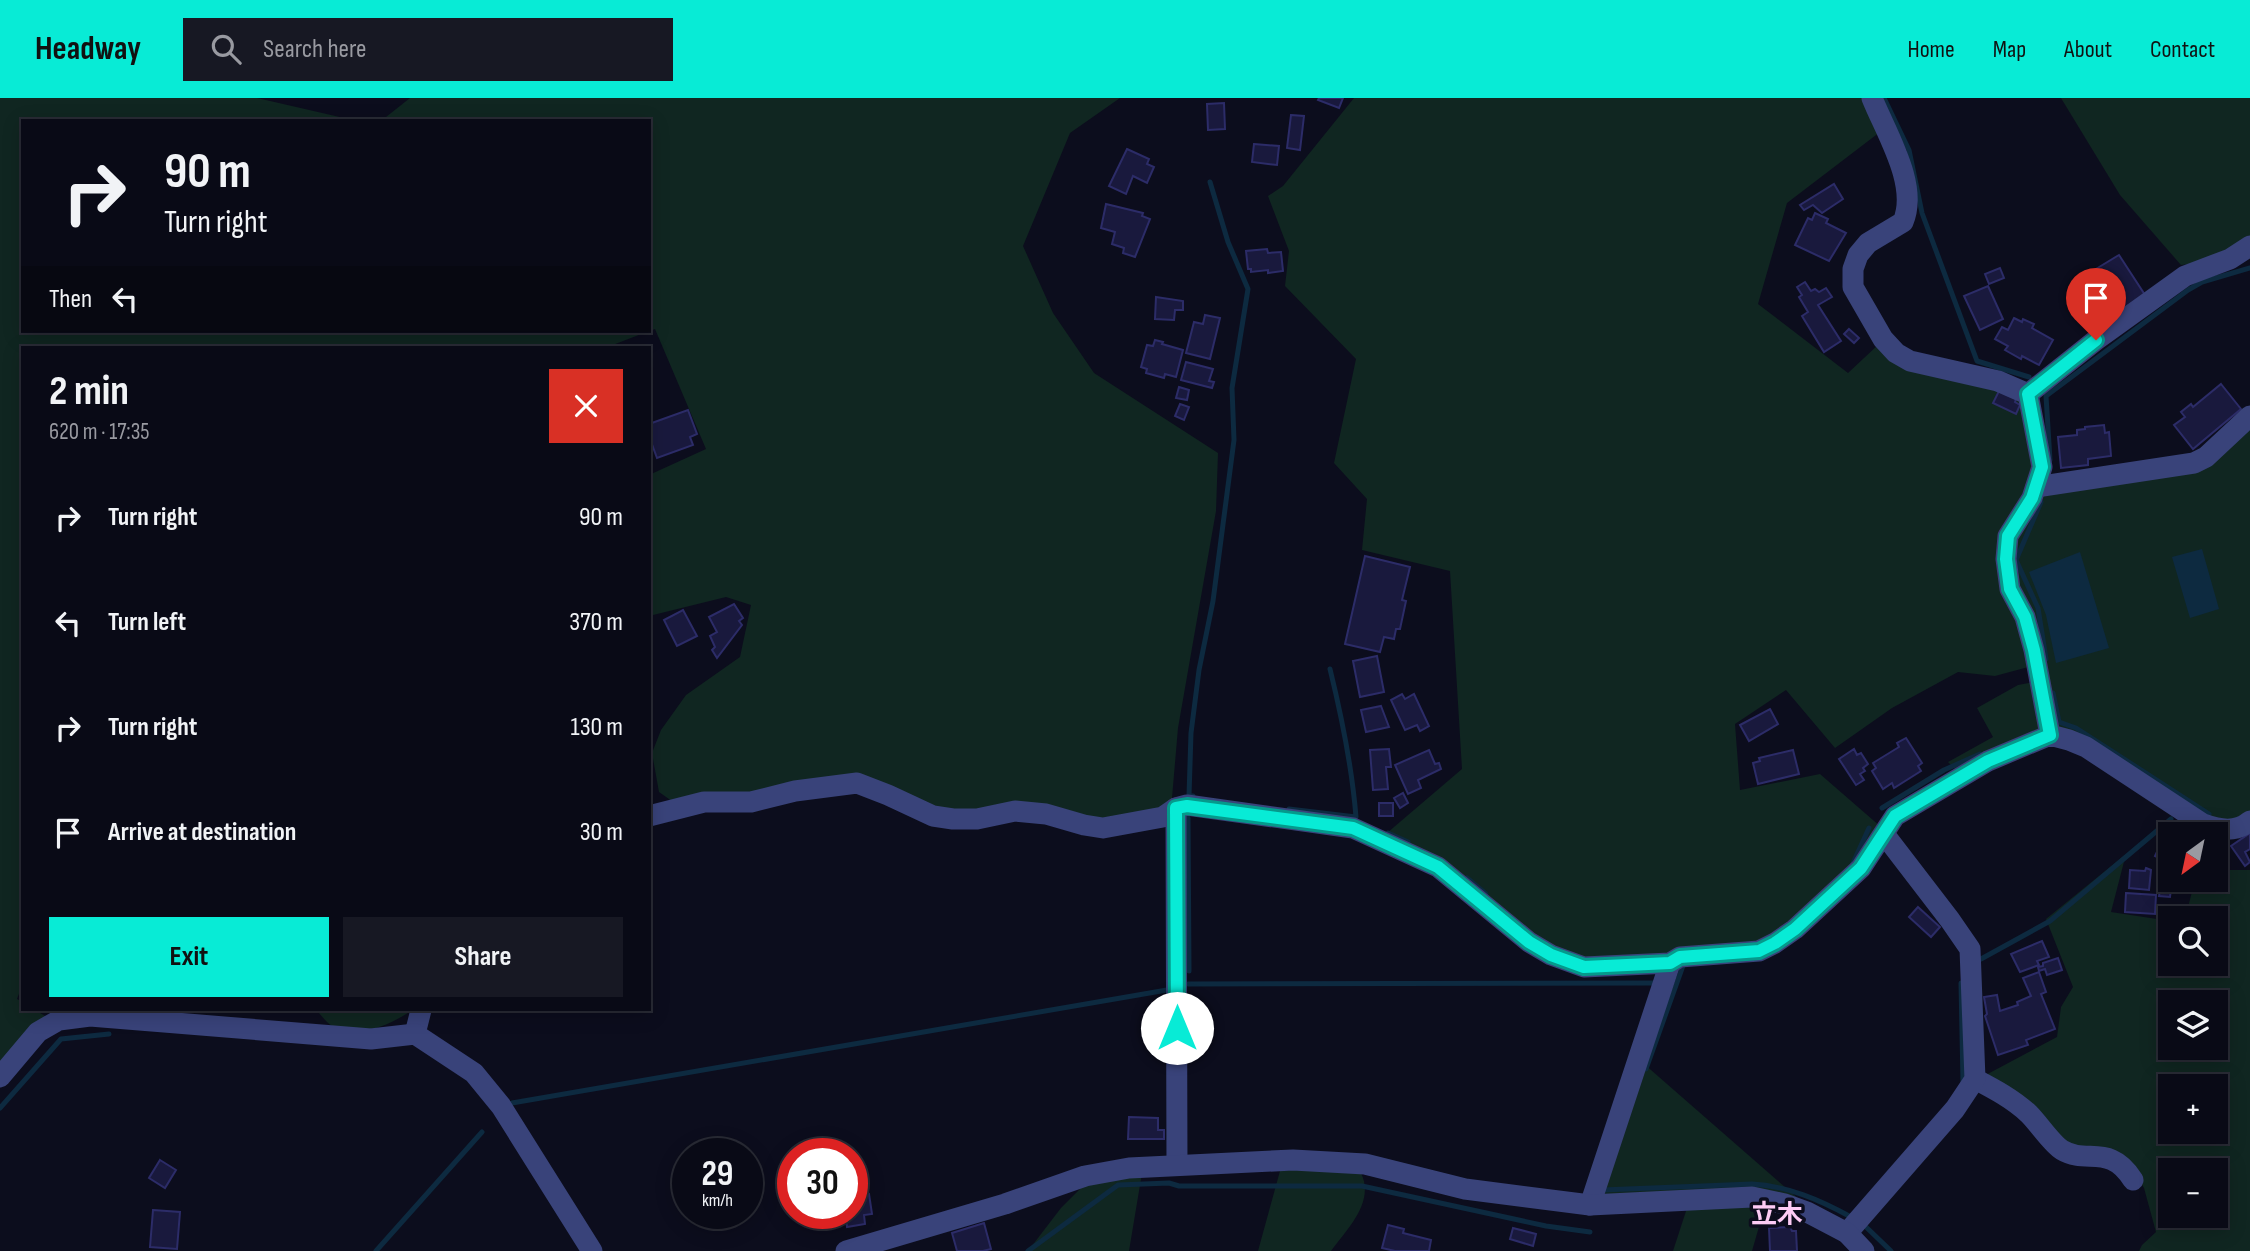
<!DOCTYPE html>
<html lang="en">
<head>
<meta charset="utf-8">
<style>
	body { margin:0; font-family:"Sofia Sans Condensed","Noto Sans JP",sans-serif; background:#171823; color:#f1f3f6; height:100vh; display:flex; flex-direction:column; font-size:26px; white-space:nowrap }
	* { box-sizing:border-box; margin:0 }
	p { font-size:23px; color:#999aa1 }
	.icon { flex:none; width:38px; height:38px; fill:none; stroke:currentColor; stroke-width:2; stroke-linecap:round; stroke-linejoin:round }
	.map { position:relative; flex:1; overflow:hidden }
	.details { position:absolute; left:21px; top:248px; width:630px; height:665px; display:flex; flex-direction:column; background:#090a16; border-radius:0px; box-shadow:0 4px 18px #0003,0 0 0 2px #292b35 }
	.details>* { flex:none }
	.banner { position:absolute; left:21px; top:21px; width:630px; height:214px; border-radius:0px; box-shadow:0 4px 18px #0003,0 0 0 2px #292b35; background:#090a16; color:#f1f3f6; overflow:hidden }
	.needle { width:46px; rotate:213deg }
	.fabs { position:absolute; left:2158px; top:724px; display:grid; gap:14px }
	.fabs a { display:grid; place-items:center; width:70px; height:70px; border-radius:0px; background:#090a16; box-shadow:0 4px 18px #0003,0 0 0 2px #292b35; font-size:35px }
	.speed { position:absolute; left:672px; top:1040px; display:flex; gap:14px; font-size:35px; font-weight:700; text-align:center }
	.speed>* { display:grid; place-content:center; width:91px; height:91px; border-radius:50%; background:#090a16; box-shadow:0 4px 18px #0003,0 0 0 2px #292b35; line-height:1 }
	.speed small { font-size:18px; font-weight:400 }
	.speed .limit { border:10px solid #d22; background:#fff; color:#111 }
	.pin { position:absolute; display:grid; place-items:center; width:60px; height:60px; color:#fff; margin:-72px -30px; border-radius:50% 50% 50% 0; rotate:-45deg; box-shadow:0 0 7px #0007 }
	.pin .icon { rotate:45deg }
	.me { position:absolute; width:77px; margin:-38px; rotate:0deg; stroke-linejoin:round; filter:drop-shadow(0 0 5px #0008) }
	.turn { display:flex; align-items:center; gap:24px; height:147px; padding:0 28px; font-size:32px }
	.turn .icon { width:91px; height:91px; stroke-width:2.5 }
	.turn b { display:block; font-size:49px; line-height:60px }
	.then { display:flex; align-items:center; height:66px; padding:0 28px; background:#0003; gap:14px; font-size:26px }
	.round { display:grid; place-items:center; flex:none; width:74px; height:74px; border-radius:0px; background:#171823 }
	.summary { display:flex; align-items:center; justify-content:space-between; height:119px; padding:0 28px }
	h1 { font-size:42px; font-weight:700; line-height:52px }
	.cta { display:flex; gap:14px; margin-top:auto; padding:14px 28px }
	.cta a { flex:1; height:80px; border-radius:0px; background:#08ebd6; color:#111; font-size:28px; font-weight:700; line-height:80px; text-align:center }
	.cta a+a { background:#171823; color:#f1f3f6 }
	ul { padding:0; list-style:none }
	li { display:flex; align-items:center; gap:21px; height:105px; padding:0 28px }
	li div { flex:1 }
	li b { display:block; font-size:26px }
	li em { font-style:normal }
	header { display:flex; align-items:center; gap:42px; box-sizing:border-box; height:98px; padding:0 35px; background:#08ebd6; color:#111 }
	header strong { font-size:33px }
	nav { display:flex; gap:38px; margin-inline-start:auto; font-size:24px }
	.search { width:490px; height:63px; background:#171823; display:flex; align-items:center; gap:18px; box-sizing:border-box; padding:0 24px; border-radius:0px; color:#999aa1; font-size:26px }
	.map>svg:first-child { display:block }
	.green { fill:#102621; fill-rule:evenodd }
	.water { fill:#0d2a40 }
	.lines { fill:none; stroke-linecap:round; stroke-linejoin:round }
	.stream { stroke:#0d2a40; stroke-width:5 }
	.building { fill:#19193d; stroke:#2c2c68; stroke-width:2 }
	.minor { stroke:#39437a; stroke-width:21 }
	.route-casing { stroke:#05998b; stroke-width:18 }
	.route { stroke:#08ebd6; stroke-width:12 }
	.labels { text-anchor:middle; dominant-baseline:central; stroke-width:7; stroke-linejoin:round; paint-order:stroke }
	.quarter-label { font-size:26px; font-weight:bold; fill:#fdccf5; stroke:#0c0d1d }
</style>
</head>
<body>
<header>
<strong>Headway</strong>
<div class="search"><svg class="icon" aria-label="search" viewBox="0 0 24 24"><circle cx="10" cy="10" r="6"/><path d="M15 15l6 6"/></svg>Search here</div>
<nav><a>Home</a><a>Map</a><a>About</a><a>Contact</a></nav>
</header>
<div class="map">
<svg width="2250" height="1153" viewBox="0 0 2250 1153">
	<rect width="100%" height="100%" fill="#0c0d1d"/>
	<g class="green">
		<path d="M0,0H257L357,23H23V233H649L605,250H23V885L17,901L23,904V912H35L52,922L0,973Z"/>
		<path d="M410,0H1120L1070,35L1023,148L1053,215L1094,275L1218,355L1216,413L1178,630L1172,700L1164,711L1101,724L939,713L858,682L676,706L659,694L652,655L661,632L686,597L740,559L751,507L726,499L649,518V377L706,351L655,231L649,233V23H381Z"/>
		<path d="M1354,0H1866L1880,34L1787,105L1758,206L1848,275L1879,246L2018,295L2038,378L2007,431L2032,568L1995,578L1958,574L1892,610L1835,650L1786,592L1735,626L1740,692L1820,676L1881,729L1857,768L1759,848L1597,864L1553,852L1387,735L1462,671L1450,473L1362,452L1367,401L1334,365L1356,261L1285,188L1289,153L1268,98L1283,88Z"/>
		<path d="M2061,0H2250V159L2181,167L2120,97Z"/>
		<path d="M2250,323V717L2220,727L2056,632L2013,482L2012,445L2041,392L2197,368Z"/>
		<path d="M2034,584L2042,629L1957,673L1948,664L1993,639L1977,610L2018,587Z"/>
		<path d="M2126,756L2111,814L2170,823V866H2216V821H2185L2195,782H2216V772H2250V1153H2139L2142,1147L2156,1134L2144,1090L2132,1070L2069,1049L1982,979L2057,939L2061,909L2073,889L2046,821ZM2170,905H2216V950H2170ZM2170,989H2216V1034H2170ZM2170,1073H2216V1118H2170Z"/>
		<path d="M316,912H412C393,926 354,943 332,928C326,924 321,917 316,912Z"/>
		<path d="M1643,965L1801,1103L1601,1100Z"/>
		<path d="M1302,1071L1361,1075C1375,1104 1348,1130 1331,1153H1258L1280,1073Z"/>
		<path d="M1142,1075L1129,1153H1028L1061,1110L1087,1084Z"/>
		<path d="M1765,1108L1752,1153H1673L1687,1110Z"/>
	</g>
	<g class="water">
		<path d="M2202,451L2219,511L2190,520L2172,459Z"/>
		<path d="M2080,454L2109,550L2056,565L2046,517L2029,474Z"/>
	</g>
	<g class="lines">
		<g class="stream">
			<path d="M1884,0L1909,52L1922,115L1977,263L2029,279"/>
			<path d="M2050,362L2046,298L2188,192L2202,184L2250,170"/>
			<path d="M2041,404L2016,462L2038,510L2046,561"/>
			<path d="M2053,595L2059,624L2076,630L2209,716"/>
			<path d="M1193,698H1189L1191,635L1199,572L1213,503L1234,342L1232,290L1248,191L1228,144L1210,84"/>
			<path d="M1882,710L1944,672L1980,656"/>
			<path d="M1289,711L1356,719C1352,669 1342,620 1330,571"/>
			<path d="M1188,720L1189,873"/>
			<path d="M1388,735L1408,744"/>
			<path d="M1853,765L1869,730"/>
			<path d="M1467,780L1486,796"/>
			<path d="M1981,861L2050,823L2171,721"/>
			<path d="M1961,885L1963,984"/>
			<path d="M1188,886L1655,885"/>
			<path d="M1646,971L1684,865"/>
			<path d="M512,1005L1167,892"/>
			<path d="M0,1010L61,941L109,936"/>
			<path d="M1602,1092L1752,1086C1788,1088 1820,1102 1851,1119L1853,1117"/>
			<path d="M1865,1128L1891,1153"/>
			<path d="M376,1153L482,1034"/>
			<path d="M1028,1153L1118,1087L1169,1085L1179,1088H1362L1546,1128L1590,1134"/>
		</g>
	</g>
	<g class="building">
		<path d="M1319,0H1343L1339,10L1318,2Z"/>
		<path d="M1224,5L1225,31L1208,32L1207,6Z"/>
		<path d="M1291,17L1304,18L1300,52L1287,50Z"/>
		<path d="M1254,46L1279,48L1277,67L1252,64Z"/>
		<path d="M1127,51L1149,61L1147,66L1154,69L1147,85L1133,78L1126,96L1109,88Z"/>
		<path d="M1834,86L1843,101L1822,115L1813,107L1804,112L1800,107Z"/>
		<path d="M1106,106L1143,115L1142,118L1150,121L1135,159L1123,155L1124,150L1112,146L1115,134L1101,130Z"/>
		<path d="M1815,115L1828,121L1826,125L1846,135L1829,163L1795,147L1808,120L1812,122Z"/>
		<path d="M1267,151L1268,155L1281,154L1283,173L1268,175V172L1251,174V171H1248L1246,153Z"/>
		<path d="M2119,157L2145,197L2117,214L2091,174Z"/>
		<path d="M2000,170L2004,180L1989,186L1985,176Z"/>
		<path d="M1805,184L1811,193L1815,191L1819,194L1826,190L1832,199L1818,207L1841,243L1824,254L1802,218L1808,214L1799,199L1802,197L1797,189Z"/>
		<path d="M1988,188L2003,221L1980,232L1964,198Z"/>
		<path d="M1156,199L1183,203V212H1175L1174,222L1155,221Z"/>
		<path d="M1205,217L1220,220L1210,261L1186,255L1194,224L1203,226Z"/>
		<path d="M2014,220L2022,224L2023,221L2034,226L2032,230L2053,242L2039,267L2022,258L2021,261L2005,252L2008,248L1995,241L2002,229L2008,232Z"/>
		<path d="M1849,231L1859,240L1854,245L1844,236Z"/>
		<path d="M1155,242L1163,244L1162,246L1183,252L1176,279L1165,276L1164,280L1146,275L1147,271L1141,269L1147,247L1153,248Z"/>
		<path d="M1186,264L1213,271L1209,283L1214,284L1212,290L1181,282Z"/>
		<path d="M2221,286L2241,311L2193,351L2174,327L2185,319L2181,314L2191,306L2193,309Z"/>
		<path d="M1179,289L1189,292L1187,302L1176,300Z"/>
		<path d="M1999,293L2016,301L2015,304L2020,307L2016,316L1993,305Z"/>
		<path d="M1180,306L1189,309L1184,322L1175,318Z"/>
		<path d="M688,312L697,336L690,339L693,347L657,360L649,338V326Z"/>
		<path d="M2104,327L2105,335L2109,334L2111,358L2088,361V367L2061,370L2058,339L2077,337V332L2085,331V329Z"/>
		<path d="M1365,458L1410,469L1402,502L1406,503L1400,531H1396L1394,541L1384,539L1380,554L1345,546Z"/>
		<path d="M734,506L743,520L739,523L742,527L717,560L712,552L715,549L710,538L717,534L709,519Z"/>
		<path d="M683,512L697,538L677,548L664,522Z"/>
		<path d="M1377,558L1384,594L1360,599L1353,563Z"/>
		<path d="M1402,596L1405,601L1414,596L1429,628L1420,633L1417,627L1405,632L1391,602Z"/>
		<path d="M1381,608L1389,629L1366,634L1361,612Z"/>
		<path d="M1770,611L1778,626L1749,643L1740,627Z"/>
		<path d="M1906,640L1922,665L1918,668L1921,673L1894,690L1892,685L1883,691L1872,673L1876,670L1873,665L1899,649L1897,645Z"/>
		<path d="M1389,651L1391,669H1386L1388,691L1373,692L1370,652Z"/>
		<path d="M1854,651L1857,657L1861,655L1868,666L1863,670L1865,673L1860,676L1864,682L1856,687L1839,661Z"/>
		<path d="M1429,652L1435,666L1439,665L1441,671L1418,682L1421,690L1408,696L1395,667Z"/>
		<path d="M1793,652L1799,676L1758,686L1753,665L1760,663L1759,660Z"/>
		<path d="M1403,695L1408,705L1400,710L1394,700Z"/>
		<rect x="1379" y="705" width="14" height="13"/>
		<path d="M2171,724L2184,730L2180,737H2170V762L2167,764L2155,758Z"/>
		<path d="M2250,735V751L2245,754L2250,764L2245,768L2231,748Z"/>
		<path d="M2170,766V782H2191L2190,793L2171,791L2170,799L2159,798L2160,792L2157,791L2159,769L2169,770Z"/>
		<path d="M2146,770L2151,772L2149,792L2129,790L2130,772L2145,773Z"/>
		<path d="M2126,795L2156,797L2155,816L2125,814Z"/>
		<path d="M1918,809L1940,829L1931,839L1909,819Z"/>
		<path d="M2042,843L2049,859L2037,863L2039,867L2020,874L2011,856Z"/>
		<path d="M2058,860L2062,872L2047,877L2045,871L2039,873L2038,869L2043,868V865Z"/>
		<path d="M2039,874L2046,894L2041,896L2055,931L2026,942L2028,947L1998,957L1985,918L1987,916L1984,899L1997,897L2000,913L2018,907L2017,904L2031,898L2023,880Z"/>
		<path d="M1129,1019L1158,1020V1032H1164V1041H1128Z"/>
		<path d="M160,1062L176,1072L165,1090L149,1080Z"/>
		<path d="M869,1096L872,1116L864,1117L865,1126L847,1129L846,1121L838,1123L837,1115H852V1099Z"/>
		<path d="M153,1112L180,1114L177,1151L150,1149Z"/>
		<path d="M984,1125L991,1151L983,1153H957L952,1135Z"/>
		<path d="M1388,1127L1404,1131L1403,1135L1431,1142L1429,1153H1395L1382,1150Z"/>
		<path d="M1790,1129L1792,1133H1796L1797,1153H1770L1769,1130Z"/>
		<path d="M1513,1130L1536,1136L1533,1148L1510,1141Z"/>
	</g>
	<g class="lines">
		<g class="minor">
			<path d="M1872,0C1886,35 1919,87 1903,124L1868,145L1858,157L1853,171V189L1883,241L1896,255L1910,263L1998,283L2028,296L2042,369L2032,400L2008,438L2006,461L2010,491L2025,519L2034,552L2050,637"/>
			<path d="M2028,296L2096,242L2185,178L2230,161L2250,148"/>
			<path d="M2036,389L2194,365L2206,359L2250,318"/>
			<path d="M1176,710L1177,1067"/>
			<path d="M649,718L704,704H751L795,693L857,685L888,697L933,718L953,721H977L1015,713L1046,716L1084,727L1103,730L1163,719L1176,710L1187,707L1353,730L1438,769L1529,844L1551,857L1584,869L1670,865L1680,859L1759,853L1775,845L1795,831L1861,770L1895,718L1988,663L2050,637L2069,642L2086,649L2203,726C2220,732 2236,735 2250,723"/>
			<path d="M415,936L421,912"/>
			<path d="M0,979L38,934L59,922L90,918L371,941L415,936L474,975L501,1008L592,1153"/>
			<path d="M1975,981C1994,991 2013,1001 2029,1016C2039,1026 2052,1046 2062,1052C2087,1067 2110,1045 2133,1082"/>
			<path d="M1590,1107L1670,865"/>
			<path d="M1847,1135L1955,1011L1975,981L1970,851L1950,822L1884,736"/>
			<path d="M846,1153L1005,1106L1085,1078L1129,1070L1293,1062L1365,1066L1465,1091L1590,1107L1752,1099L1785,1106L1807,1114L1847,1135L1864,1153"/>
		</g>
	</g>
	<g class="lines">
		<defs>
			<path id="route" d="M1177,930L1176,710L1187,708L1353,730L1438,769L1529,844L1551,857L1584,869L1670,865L1680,859L1759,853L1775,845L1795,831L1861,770L1895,718L1988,663L2050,637L2034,552L2025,519L2010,491L2006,461L2008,438L2032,400L2042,369L2028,296L2096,242"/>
		</defs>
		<use href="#route" class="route-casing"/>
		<use href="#route" class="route"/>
	</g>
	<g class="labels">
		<g class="quarter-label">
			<text x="1777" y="1117">立木</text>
		</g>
	</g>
</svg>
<div class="fabs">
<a><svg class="needle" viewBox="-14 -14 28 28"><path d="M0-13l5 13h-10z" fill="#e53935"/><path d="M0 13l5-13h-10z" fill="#999aa1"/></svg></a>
<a><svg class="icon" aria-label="search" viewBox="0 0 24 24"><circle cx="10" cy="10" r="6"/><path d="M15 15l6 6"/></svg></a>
<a><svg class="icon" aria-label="layers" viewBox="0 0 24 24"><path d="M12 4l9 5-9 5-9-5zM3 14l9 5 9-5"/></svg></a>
<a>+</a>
<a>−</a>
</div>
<div class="speed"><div>29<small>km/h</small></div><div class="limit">30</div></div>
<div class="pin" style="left:2096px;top:242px;background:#d93025"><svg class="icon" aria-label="arrive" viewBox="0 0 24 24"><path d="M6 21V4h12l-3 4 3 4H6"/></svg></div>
<svg class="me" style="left:1177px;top:930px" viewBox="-20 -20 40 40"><circle r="19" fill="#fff"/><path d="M0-13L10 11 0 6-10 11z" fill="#08ebd6"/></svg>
<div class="banner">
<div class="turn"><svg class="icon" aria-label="right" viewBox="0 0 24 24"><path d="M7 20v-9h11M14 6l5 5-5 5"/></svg><div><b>90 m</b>Turn right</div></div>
<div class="then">Then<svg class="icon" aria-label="left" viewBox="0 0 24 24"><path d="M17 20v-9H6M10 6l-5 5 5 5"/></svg></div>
</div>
<section class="details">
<div class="summary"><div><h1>2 min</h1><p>620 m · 17:35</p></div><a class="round" style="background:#d93025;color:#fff"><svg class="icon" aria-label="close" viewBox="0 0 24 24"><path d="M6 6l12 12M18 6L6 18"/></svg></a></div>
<ul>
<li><svg class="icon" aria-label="right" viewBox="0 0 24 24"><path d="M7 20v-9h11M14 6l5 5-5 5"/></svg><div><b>Turn right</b></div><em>90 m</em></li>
<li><svg class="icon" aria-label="left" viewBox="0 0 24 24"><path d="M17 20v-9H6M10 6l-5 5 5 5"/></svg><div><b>Turn left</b></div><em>370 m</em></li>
<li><svg class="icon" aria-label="right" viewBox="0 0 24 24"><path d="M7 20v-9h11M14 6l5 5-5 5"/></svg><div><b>Turn right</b></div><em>130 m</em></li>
<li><svg class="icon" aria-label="arrive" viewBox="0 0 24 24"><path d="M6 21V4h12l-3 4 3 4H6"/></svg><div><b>Arrive at destination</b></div><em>30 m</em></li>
</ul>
<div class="cta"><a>Exit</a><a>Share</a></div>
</section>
</div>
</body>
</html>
